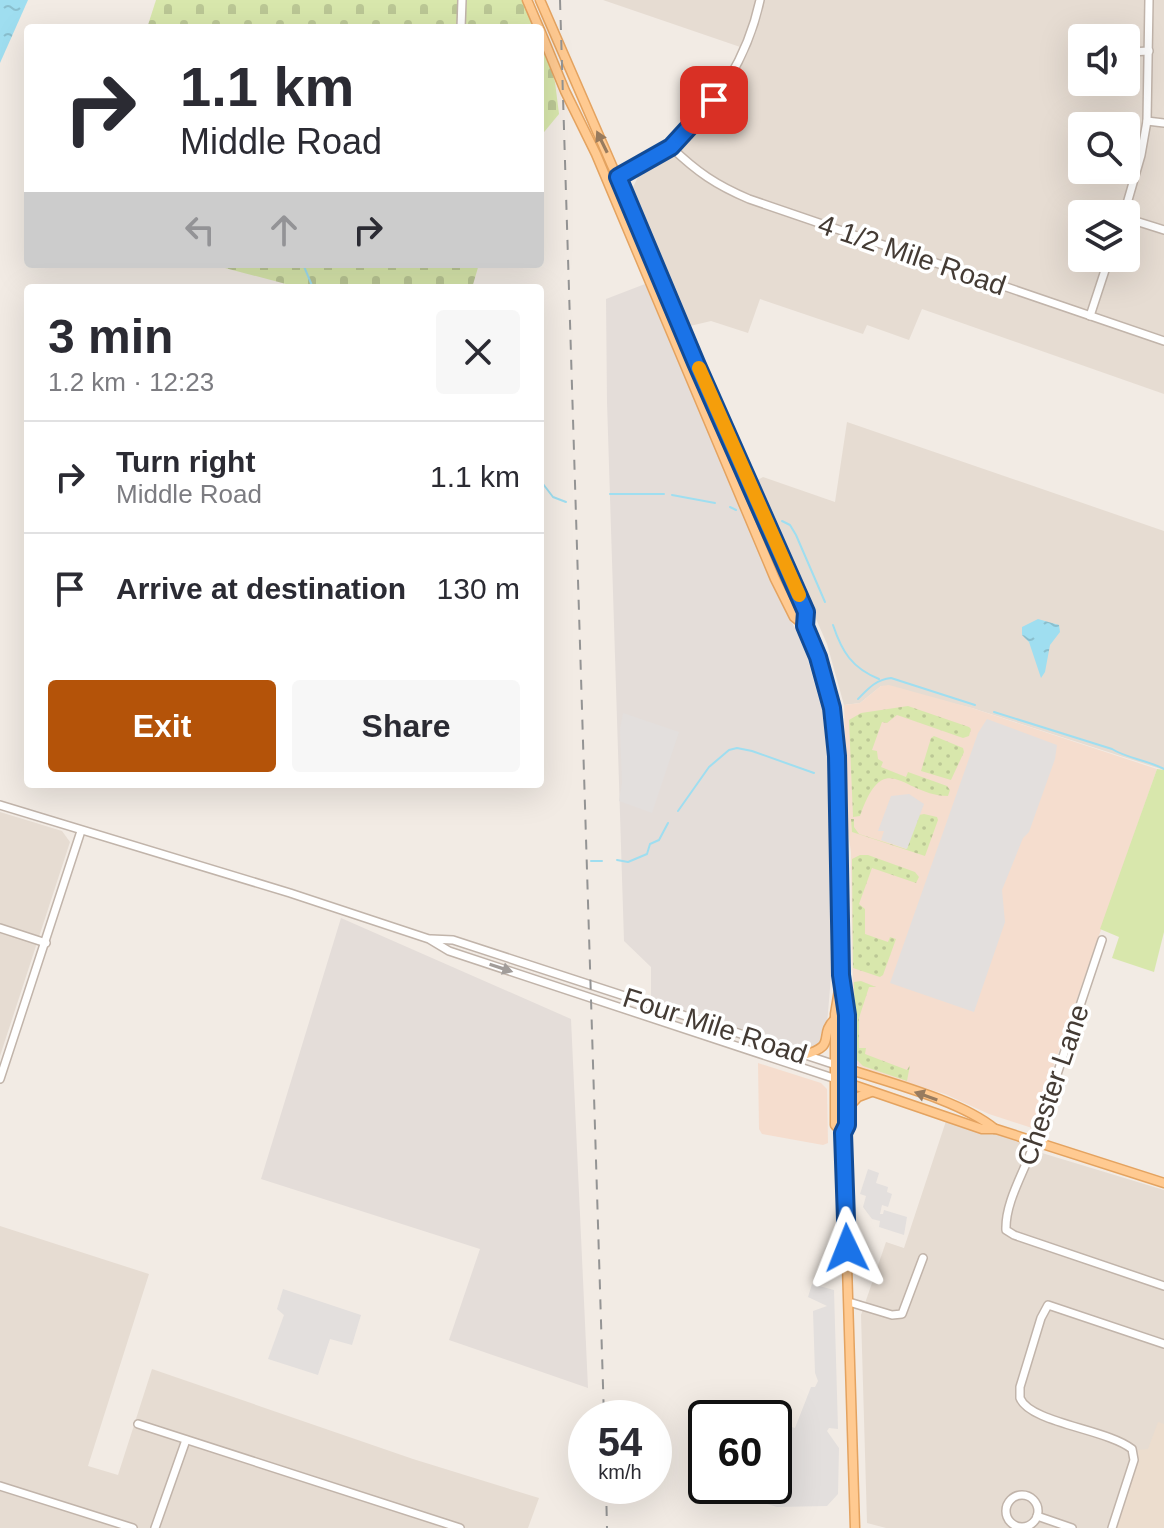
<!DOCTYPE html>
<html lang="en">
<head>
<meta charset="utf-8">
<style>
	body { margin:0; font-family:Arial,sans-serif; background:#f7f7f7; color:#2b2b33; height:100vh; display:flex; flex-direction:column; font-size:30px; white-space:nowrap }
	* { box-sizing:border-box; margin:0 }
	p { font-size:26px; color:#7c7c81 }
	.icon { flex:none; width:44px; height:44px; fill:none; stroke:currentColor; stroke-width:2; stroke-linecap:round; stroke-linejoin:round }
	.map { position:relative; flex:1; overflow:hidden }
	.side { position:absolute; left:24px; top:284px; width:520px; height:504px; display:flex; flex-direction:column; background:#fff; border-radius:8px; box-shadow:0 8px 32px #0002 }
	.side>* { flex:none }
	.banner { position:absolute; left:24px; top:24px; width:520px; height:244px; border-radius:8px; box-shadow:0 8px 32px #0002; background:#fff; color:#2b2b33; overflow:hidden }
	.fabs { position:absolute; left:1068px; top:24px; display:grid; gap:16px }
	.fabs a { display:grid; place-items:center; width:72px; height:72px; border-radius:8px; background:#fff; box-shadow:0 8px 32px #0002; font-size:40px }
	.speed { position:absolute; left:568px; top:1400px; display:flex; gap:16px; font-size:40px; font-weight:700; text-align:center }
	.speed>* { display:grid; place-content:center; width:104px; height:104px; border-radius:50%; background:#fff; box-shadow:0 8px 32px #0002; line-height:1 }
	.speed small { font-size:20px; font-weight:400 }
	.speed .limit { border:4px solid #111; border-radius:12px; background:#fff; color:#111 }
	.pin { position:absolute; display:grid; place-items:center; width:68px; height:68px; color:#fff; margin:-34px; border-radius:16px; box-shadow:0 4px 12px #0006 }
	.me { position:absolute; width:88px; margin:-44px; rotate:358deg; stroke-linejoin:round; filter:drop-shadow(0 0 6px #0008) }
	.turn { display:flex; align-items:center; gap:28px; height:168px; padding:0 24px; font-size:36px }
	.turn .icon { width:104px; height:104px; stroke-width:2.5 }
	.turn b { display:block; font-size:56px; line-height:68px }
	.lanes { display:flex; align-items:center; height:76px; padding:0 24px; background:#0003; justify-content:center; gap:40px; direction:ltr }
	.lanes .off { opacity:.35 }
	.round { display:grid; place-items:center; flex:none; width:84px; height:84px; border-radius:8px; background:#f7f7f7 }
	.overview { display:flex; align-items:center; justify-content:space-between; height:136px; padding:0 24px }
	h1 { font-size:48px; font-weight:600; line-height:60px }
	.cta { display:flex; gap:16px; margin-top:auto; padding:16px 24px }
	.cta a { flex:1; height:92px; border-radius:8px; background:#b45309; color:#fff; font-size:32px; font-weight:600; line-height:92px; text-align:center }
	.cta a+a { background:#f7f7f7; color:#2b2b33 }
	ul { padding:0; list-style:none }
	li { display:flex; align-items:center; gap:24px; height:112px; padding:0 24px; border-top:2px solid #e1e1e2 }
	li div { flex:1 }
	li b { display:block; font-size:30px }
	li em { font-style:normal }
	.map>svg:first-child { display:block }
	.residential { fill:#e6dcd2; fill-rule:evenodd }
	.commercial { fill:#f5ddce }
	.industrial { fill:#e4ddd9 }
	.education { fill:#ecddce }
	.grass { fill:url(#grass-dots) }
	.cemetery { fill:url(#cemetery-stones) }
	.park { fill:#d8e7ac }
	.parking { fill:#e3dfdd }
	.water { fill:url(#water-ripples) }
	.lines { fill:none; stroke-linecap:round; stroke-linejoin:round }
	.stream { stroke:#9fdef0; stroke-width:2 }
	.minor-casing { stroke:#c1b4aa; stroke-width:10 }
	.major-casing { stroke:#e4a360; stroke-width:11 }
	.minor { stroke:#fff; stroke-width:7 }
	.major { stroke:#ffca91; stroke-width:8 }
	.rail { stroke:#949494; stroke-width:2; stroke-dasharray:10 10; stroke-linecap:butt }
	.oneway { fill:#987b5e }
	.oneway2 { fill:#a29d9a }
	.route-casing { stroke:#114b97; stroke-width:20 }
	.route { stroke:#1a73e8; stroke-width:14 }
	.slow { stroke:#f59e0b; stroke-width:14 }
	.labels { text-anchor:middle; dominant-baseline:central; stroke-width:7; stroke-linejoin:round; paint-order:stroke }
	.street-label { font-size:28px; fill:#443b34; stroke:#fff }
</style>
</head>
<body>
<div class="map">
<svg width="1164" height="1528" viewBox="0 0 1164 1528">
	<defs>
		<pattern id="grass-dots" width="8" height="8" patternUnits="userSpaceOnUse" patternTransform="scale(2)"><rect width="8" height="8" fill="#d8e7ac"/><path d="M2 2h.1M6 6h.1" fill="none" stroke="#bbc795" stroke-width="1.8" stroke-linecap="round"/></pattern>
		<pattern id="cemetery-stones" width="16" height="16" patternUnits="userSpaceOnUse" patternTransform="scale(2)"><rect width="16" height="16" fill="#d8e7ac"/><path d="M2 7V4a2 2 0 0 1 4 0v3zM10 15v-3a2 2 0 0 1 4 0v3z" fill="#bbc795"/></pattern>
		<pattern id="water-ripples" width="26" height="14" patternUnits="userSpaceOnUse" patternTransform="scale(2)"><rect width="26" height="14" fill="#9fdef0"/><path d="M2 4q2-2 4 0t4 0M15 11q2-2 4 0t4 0" fill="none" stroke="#8abfce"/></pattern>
	</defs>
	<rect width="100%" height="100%" fill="#f2ebe4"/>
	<g class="residential">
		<path d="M603,0H1164V394L922,309L909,340L867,325L863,334L760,299L748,333L711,321L690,326L636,202L633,187L639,175L686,137L714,106L735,79L749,50ZM1082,38H1126V82H1082ZM1082,126H1126V170H1082ZM1082,214H1126V258H1082Z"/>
		<path d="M847,422L1164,531V770L972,708L881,686L860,703L844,705L827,644L756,481L763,477L835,502Z"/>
		<path d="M0,812L62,831L70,842L0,1056Z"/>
		<path d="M947,1118L1034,1141L1032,1150L1164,1190V1528H886L867,1523L861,1315L886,1242L904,1248Z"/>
		<path d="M0,1226L149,1274L88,1466L118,1475L152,1369L413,1459L539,1498L528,1528H0Z"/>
	</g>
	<g class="commercial">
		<path d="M889,685L972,708L1157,769L1032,1128L989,1114L945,1094L862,1069L854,1061L851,852L847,825L844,705L860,703L881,686Z"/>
		<path d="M758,1063L821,1083L827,1089L828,1143L823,1145L762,1134L759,1129Z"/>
	</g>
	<g class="industrial">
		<path d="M645,284L777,595L803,643L822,710L828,761L831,976L826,1037L820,1047L804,1049L651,999V967L624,941L607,402L606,299Z"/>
		<path d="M341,918L571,1019L588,1388L449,1340L480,1249L261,1179Z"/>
	</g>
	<path class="education" d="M1158,1422L1164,1424V1528H1116L1138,1461V1450L1148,1449Z"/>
	<g class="grass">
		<path d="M908,706L969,727L971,729L969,736L963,738L897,715L887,723L882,722L872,750L877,751L878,759L883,762L881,767L906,777L908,772L947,786L950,790L948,796C903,796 885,745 860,816L853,817L849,720L861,713Z"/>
		<path d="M934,736L963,748L964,752L951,780L921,771L931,738Z"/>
		<path d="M924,814L937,817L938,820L925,856L852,832L851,819H854V827L859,834L906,849L919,815Z"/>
		<path d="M860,855H868L915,872L919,877L916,883L872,868L859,904L865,909V934L888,942L890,937L896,939L883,975L880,977L853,968L852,859Z"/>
		<path d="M861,981L876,987H869L859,1018V1048H866L865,1054L907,1070L910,1065L907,1081L863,1066L855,1058L854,982Z"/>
	</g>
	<g class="cemetery">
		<path d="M156,0H527L539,28H147Z"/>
		<path d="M540,30L555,82L559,114L540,137Z"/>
		<path d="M210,264H479L472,288H301Z"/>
	</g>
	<path class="park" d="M1157,769L1164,770V932L1154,972L1112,958L1119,937L1100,929Z"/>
	<g class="parking">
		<path d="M623,713L679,732L652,813L619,801L622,783L620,729Z"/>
		<path d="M987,719L1057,745L1055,759L1029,832L1023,838L1002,890L1005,922L974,1012L890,983L978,733Z"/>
		<path d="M909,794L924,804L907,849L881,840L884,831H878L891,796Z"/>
		<path d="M868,1169L879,1173L876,1183L888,1187L887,1192L892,1194L888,1207L882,1205L880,1214H883L884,1210L907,1217L904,1235L879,1227L880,1221L872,1219L863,1207L866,1196L860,1194Z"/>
		<path d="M812,1284L834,1290L838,1429L829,1428L827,1431L839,1448L838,1494L827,1506L777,1507L727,1492L729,1486H774V1422L795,1428L811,1387H815L818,1381L815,1373L813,1311L827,1306L808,1297Z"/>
		<path d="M283,1289L361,1315L352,1345L330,1339L318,1375L268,1359L284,1315L277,1309Z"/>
	</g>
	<g class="water">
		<path d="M0,0H28L0,63Z"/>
		<path d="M1038,619L1059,625L1060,632L1050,645L1045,672L1041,678L1029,642L1022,635V627Z"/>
	</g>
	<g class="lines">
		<g class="stream">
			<path d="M303,264L313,288"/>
			<path d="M540,480L553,497L566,502"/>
			<path d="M610,494H664"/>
			<path d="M672,495L715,503"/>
			<path d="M730,507L736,510"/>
			<path d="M782,521L790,525L796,535L825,602"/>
			<path d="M833,625C842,652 852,668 879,679"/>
			<path d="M858,699C868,689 875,680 891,678L975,705"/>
			<path d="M994,712L1112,749C1126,758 1147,760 1164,769"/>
			<path d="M678,811L709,767L729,750L737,748L752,751L814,773"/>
			<path d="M617,860L628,862L647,854L650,844L659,840L668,823"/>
			<path d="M591,861H602"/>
		</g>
		<defs>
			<g id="minor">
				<path d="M461,28L462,0"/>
				<path d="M1129,52L1149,51"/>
				<path d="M1147,121L1164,123"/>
				<path d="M671,147C697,172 716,185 749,199L1164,341"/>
				<path d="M613,180C631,170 656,160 672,146C716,109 748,56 760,0"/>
				<path d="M1124,214L1141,155L1147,121L1149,0"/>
				<path d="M1126,218L1164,230"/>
				<path d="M1090,316L1109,258"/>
				<path d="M0,805L290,893L429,939L449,951L836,1079"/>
				<path d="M0,928L46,943"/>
				<path d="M431,939L453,940L836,1065"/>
				<path d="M1102,940C1079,1009 1056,1079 1032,1149C1023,1174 1005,1203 1006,1230L1014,1235L1164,1286"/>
				<path d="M0,1079L81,831"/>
				<path d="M849,1302L892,1315L902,1314L923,1258"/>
				<path d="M138,1424L460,1528"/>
				<path d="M0,1486L133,1528"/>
				<circle cx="1022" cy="1511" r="16"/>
				<path d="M1037,1516L1072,1528"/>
				<path d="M155,1528L186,1440"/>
				<path d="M1112,1528L1134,1460L1132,1449C1107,1429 1030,1423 1020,1398V1387L1041,1318L1048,1305L1164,1344"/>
			</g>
			<g id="major">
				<path d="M527,0L539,28"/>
				<path d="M540,0L806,612L805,626L818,657L832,708L837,756L841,975L847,1015V1125L843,1133L855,1528"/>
				<path d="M540,30L565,91L596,154L775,579L794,617L805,626"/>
				<path d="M840,984L835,1014V1125L843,1133"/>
				<path d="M803,1055C839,1046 817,1036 835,1019"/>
				<path d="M836,1065C882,1081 959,1099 995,1129"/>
				<path d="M836,1079L982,1129H996L1164,1183"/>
				<path d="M847,1109L858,1097L871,1092"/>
			</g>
		</defs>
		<use href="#minor" class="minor-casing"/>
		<use href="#major" class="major-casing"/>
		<use href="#minor" class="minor"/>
		<use href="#major" class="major"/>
		<g class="rail">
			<path d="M560,0L604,1418"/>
			<path d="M606,1486L607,1528"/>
		</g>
	</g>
	<defs><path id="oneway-solid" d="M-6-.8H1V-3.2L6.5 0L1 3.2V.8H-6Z" transform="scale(2)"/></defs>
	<g class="oneway">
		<use href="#oneway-solid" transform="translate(602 142) rotate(-116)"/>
		<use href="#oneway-solid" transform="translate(926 1096) rotate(-161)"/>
	</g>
	<use class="oneway2" href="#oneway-solid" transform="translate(501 968) rotate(18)"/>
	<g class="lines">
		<defs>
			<path id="route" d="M714,100L671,147L618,177L696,363L806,612L805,626L818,657L832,708L837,756L841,975L847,1015V1125L843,1133L847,1248"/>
		</defs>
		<use href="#route" class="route-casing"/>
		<use href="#route" class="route"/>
		<path class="slow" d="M699,368L799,595"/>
	</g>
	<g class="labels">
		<g class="street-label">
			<text transform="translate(912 255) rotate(19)">4 1/2 Mile Road</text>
			<text transform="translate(715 1026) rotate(18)">Four Mile Road</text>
			<text transform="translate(1053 1085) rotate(-71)">Chester Lane</text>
		</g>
	</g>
</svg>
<div class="fabs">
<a><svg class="icon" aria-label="sound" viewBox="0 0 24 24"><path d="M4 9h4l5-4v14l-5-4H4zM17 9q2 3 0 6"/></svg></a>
<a><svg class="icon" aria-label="search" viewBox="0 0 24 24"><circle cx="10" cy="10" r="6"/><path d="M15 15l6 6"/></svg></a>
<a><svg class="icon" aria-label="layers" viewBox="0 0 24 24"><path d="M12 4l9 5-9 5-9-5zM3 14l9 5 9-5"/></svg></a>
</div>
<div class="speed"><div>54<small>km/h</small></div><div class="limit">60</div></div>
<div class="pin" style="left:714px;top:100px;background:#d93025"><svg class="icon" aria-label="arrive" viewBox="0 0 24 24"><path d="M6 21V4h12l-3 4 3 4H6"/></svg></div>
<svg class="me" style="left:847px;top:1248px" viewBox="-20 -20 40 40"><path d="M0-17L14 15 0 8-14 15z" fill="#1a73e8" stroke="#fff" stroke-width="4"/></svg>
<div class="banner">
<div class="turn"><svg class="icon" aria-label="right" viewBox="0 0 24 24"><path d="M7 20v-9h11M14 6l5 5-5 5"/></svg><div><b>1.1 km</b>Middle Road</div></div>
<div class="lanes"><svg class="icon off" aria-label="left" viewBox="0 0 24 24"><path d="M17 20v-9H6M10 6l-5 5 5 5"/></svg><svg class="icon off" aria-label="ahead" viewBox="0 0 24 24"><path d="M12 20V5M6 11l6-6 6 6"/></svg><svg class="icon" aria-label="right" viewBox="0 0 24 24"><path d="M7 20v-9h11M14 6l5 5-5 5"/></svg></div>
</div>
<section class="side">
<div class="overview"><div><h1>3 min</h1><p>1.2 km · 12:23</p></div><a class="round"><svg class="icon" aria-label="close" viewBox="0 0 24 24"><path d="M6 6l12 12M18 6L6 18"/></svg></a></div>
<ul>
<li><svg class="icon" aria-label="right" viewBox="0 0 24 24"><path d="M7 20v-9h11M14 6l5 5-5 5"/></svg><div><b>Turn right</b><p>Middle Road</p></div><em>1.1 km</em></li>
<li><svg class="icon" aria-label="arrive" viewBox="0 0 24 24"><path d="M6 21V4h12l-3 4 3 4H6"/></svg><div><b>Arrive at destination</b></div><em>130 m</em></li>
</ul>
<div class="cta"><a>Exit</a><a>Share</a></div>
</section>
</div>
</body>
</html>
